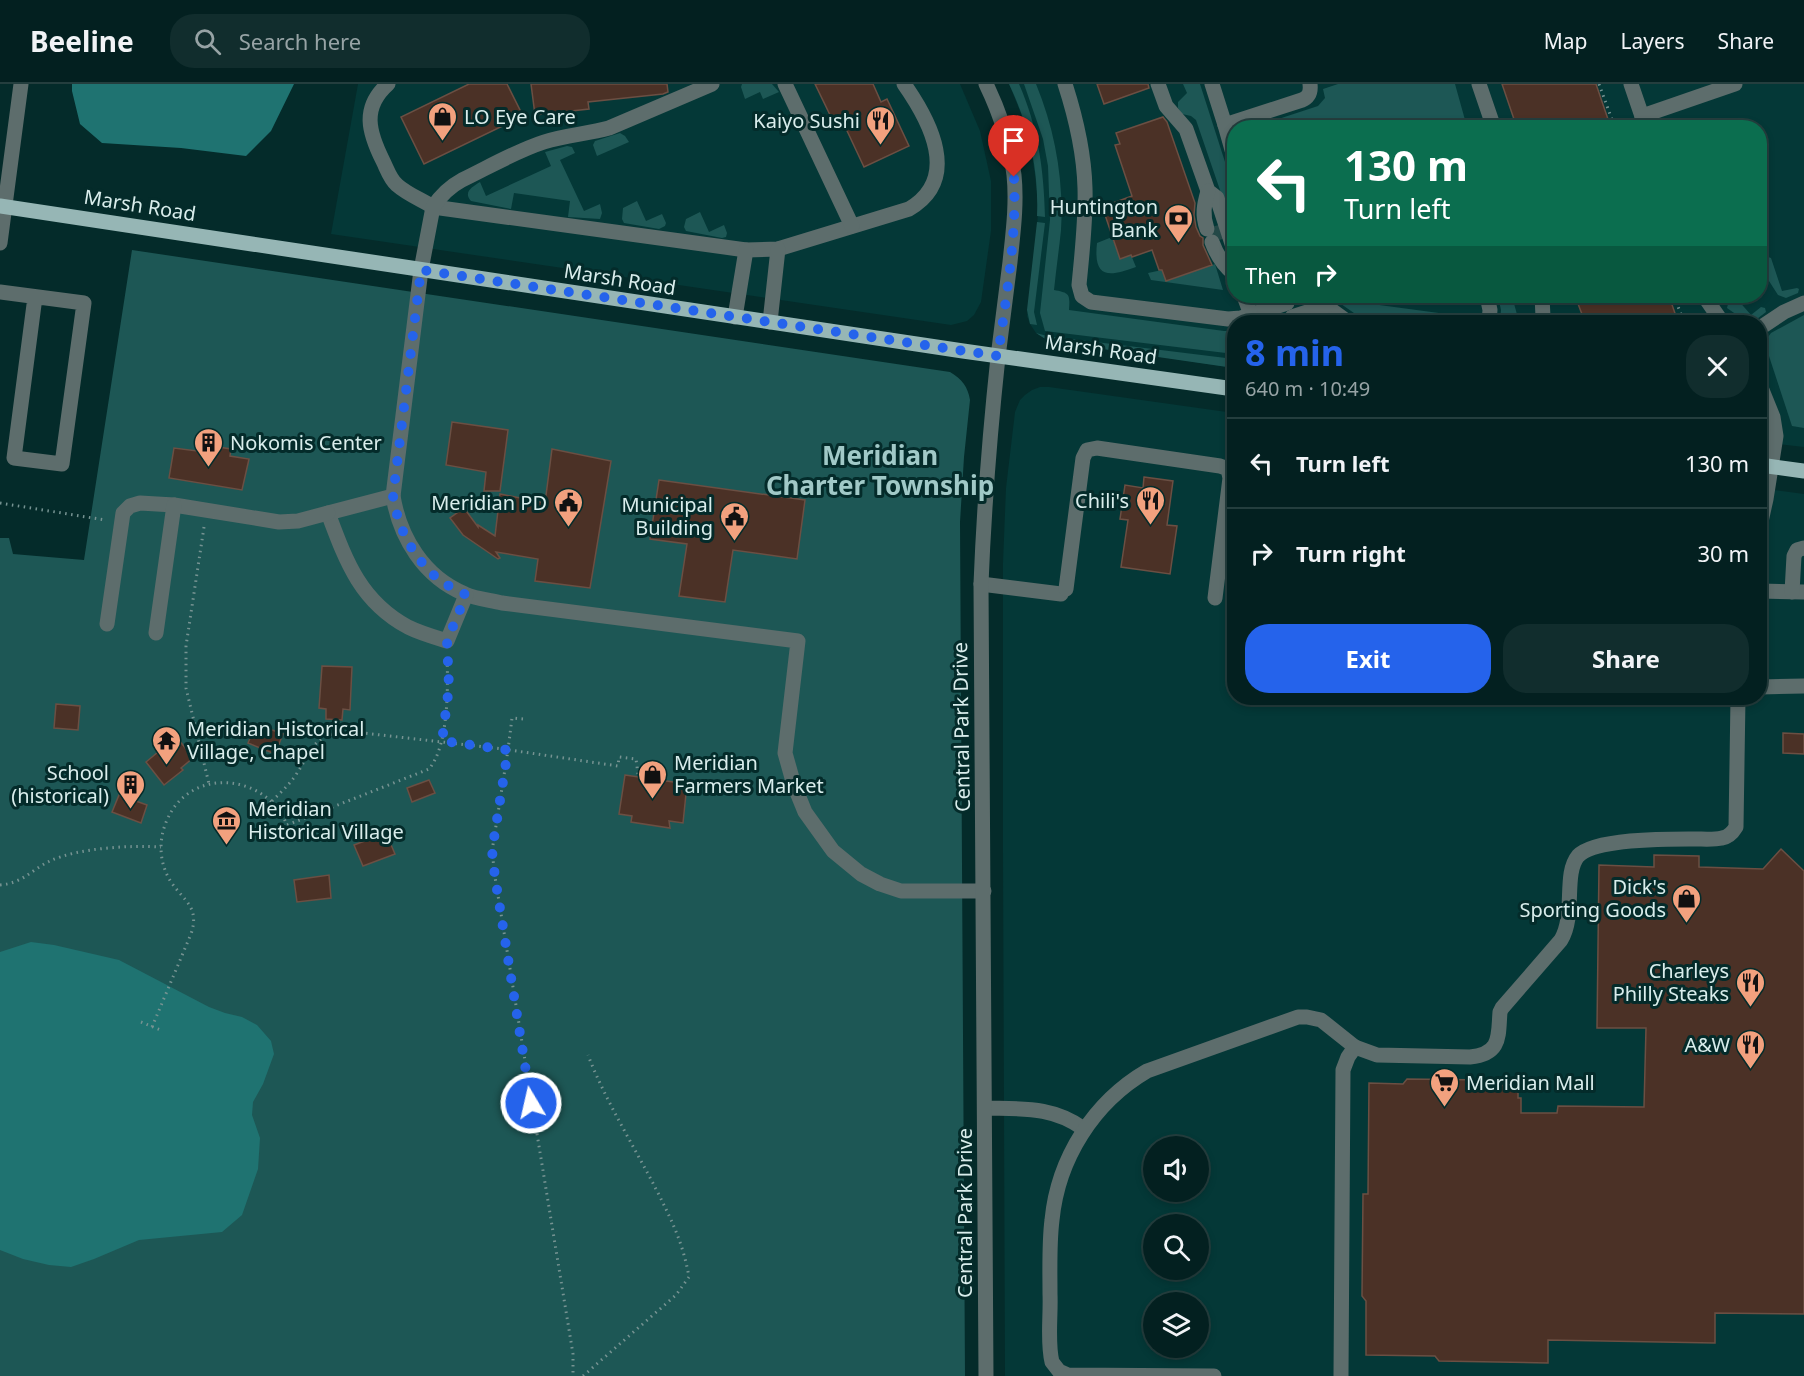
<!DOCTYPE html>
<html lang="en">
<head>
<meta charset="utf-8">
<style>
	body { margin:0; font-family:"Noto Sans",sans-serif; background:#112d2d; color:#f1f3f6; height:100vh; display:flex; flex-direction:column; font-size:22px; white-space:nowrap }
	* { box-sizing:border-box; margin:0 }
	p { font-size:20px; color:#97a3a5 }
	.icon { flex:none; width:33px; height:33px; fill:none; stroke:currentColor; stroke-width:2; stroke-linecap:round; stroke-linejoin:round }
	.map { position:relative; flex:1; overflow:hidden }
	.side { position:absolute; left:1227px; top:231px; width:540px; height:390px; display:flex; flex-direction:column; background:#032020; border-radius:24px; box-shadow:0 3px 9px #0003,0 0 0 2px #243e3e }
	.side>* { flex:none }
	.hud { position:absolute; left:1227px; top:36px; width:540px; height:183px; border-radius:24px; box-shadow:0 3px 9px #0003,0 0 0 2px #243e3e; background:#0b6e4f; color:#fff; overflow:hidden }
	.tools { position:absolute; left:1143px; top:1052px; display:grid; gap:12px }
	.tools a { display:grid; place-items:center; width:66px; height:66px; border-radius:50%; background:#032020; box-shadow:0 3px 9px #0003,0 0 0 2px #243e3e; font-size:30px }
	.pin { position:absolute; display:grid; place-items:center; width:51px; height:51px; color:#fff; margin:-62px -26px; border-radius:50% 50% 50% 0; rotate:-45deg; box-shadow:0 0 6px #0007 }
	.pin .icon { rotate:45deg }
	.me { position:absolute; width:66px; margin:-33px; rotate:351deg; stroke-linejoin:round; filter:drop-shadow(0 0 4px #0008) }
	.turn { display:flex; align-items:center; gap:21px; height:126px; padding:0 18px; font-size:27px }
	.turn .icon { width:78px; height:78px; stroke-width:2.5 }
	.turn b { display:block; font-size:42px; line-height:51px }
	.then { display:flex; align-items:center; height:57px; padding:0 18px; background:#0003; gap:12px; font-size:22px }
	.round { display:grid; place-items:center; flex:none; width:63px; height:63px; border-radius:24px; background:#112d2d }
	.head { display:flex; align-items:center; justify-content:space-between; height:102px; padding:0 18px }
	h1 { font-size:36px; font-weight:700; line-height:45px; color:#2563eb }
	.primary-button { display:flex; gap:12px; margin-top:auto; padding:12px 18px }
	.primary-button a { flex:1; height:69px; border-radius:24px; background:#2563eb; color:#fff; font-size:24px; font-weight:700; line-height:69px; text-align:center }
	.primary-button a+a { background:#112d2d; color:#f1f3f6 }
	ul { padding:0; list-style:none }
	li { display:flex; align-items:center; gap:18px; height:90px; padding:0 18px; border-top:2px solid #243e3e }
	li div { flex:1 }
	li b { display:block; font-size:22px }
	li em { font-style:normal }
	header { display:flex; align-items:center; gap:36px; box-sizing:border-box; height:84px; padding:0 30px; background:#032020; border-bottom:2px solid #243e3e }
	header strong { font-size:28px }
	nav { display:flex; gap:33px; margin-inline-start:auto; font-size:21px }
	.search { width:420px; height:54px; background:#112d2d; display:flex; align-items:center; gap:15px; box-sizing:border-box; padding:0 21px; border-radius:24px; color:#97a3a5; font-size:22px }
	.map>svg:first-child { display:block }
	.built { fill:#043837; fill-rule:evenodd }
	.green { fill:#1d5755 }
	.water { fill:#1f7371 }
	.building { fill:#4b3126; stroke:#6b4f43; stroke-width:1.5 }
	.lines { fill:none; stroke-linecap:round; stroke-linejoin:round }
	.minor-tunnel { stroke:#244847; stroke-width:15; stroke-dasharray:15 8; stroke-linecap:butt }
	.path { stroke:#769392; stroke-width:3; stroke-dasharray:1.5 4.5; stroke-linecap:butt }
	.minor { stroke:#5d6d6c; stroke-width:15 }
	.major { stroke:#96b6b5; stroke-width:15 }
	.route { stroke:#2563eb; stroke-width:10; stroke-dasharray:0 18 }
	.labels { text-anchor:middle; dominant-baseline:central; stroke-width:6; stroke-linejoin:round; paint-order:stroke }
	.poi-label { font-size:20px; fill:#d9edec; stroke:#042b2a; text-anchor:end }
	.street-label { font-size:20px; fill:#d9edec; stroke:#042b2a }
	.district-label { font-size:26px; font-weight:bold; fill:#a1c9c7; stroke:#042b2a }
</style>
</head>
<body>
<header>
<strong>Beeline</strong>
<div class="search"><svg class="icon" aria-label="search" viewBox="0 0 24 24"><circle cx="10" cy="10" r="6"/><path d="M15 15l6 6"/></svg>Search here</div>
<nav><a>Map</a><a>Layers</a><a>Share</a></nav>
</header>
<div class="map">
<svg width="1804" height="1292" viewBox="0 0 1804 1292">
	<rect width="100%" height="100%" fill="#042b2a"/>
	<g class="built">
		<path d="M358,0H960L980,47L991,97V147L981,218L974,231L967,237L951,241L331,150Z"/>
		<path d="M1009,0H1804V363L1760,358V238H1234V284L1047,256L1036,249L1030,240L1027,232L1037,149L1038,121L1035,91L1031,65L1024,37ZM1234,44H1760V212H1234Z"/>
		<path d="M1040,303H1049L1234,329V614H1760V404L1804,410V1292H1005L1003,768V479L1006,404L1015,328L1020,316L1025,311L1032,306ZM1154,1062H1198V1107H1154ZM1154,1140H1198V1185H1154ZM1154,1218H1198V1263H1154Z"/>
	</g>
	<g class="green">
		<path d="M742,0H772L779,8L763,15L760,8L745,15L741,3Z"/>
		<path d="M1009,0H1019C1038,43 1044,86 1045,133L1037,132C1039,87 1029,41 1009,0Z"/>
		<path d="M1024,0H1036C1055,46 1064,96 1061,146C1059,166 1056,186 1054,206C1070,209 1070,210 1069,226L1224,247H1234V270L1045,247L1040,229L1050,136L1048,82L1043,55Z"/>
		<path d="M1183,0H1200L1234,106V147L1196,36L1191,32L1182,30L1178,24V18L1187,9Z"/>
		<path d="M1338,0H1455L1467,43H1254L1318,22L1325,14L1323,5Z"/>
		<path d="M620,49L625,52L629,58L597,72L593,61L595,57Z"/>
		<path d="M567,62L572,63L575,69L560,76L584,127L600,120L602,129L600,135L568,133L570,117L514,109L511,125L471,117C463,108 472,103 480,98L486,112L551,82L545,68Z"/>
		<path d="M637,117L646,137L662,130L666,139L665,142L659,145L624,139L622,135L623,124Z"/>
		<path d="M700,128L709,148L724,141L727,149L726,153L722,154L686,147L684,143L686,135Z"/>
		<path d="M1037,138L1045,139L1034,228L1037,241L1030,240L1027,226Z"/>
		<path d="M1112,153L1120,174L1131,171L1136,183C1109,193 1093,195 1097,159Z"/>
		<path d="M132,166L950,288C962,295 968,303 970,316L964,373L960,438L965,1292H0V454H9L13,470L84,476Z"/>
		<path d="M1765,172L1771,174L1782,207L1797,204L1799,205L1798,209L1786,214L1778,211L1760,183V174Z"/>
		<path d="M1215,180L1223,206L1151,196L1148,189L1162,186L1166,197Z"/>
		<path d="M1338,212H1357V218L1476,234L1478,238H1367L1341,220Z"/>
		<path d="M1498,212H1512L1519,238H1500L1501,226Z"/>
		<path d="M1737,215L1751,231L1761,223L1765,224L1766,228L1753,238H1747L1727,224L1728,220Z"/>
		<path d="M1804,231V344L1792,342L1766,263L1768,253L1771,249Z"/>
		<path d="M1036,249L1047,252L1234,275V284L1054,258L1047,256Z"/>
	</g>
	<g class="water">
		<path d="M72,0H294L271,47L246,72L181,64L102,59L80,40L72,7Z"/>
		<path d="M31,858L54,861L119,876L209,923L225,929L242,933L257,941L271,957L274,970L263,1000L253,1018L252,1031L260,1054L258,1085L242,1131L222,1148L139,1156L94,1175L71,1183L49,1181L23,1175L0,1166V868Z"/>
	</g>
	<g class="building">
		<path d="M469,0H507L523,32L424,80L401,33Z"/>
		<path d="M531,0H667L668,8L663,10L588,18L589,25L535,31Z"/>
		<path d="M815,0H873L881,18L887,15L909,62L864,83L841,34L833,37Z"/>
		<path d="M1097,0H1148L1149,4L1104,20Z"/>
		<path d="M1502,0H1596L1611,44H1517Z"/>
		<path d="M1163,33L1167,38L1195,119L1194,131L1196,143L1200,152L1203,154V161L1212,181L1166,197L1162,186H1159L1152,166L1132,173L1131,171L1120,175L1103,125L1114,122L1113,119L1132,112L1115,61L1120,60L1116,49Z"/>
		<path d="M1575,212H1669L1678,238H1585Z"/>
		<path d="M452,338L508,346L500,407H484L486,388L446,381Z"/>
		<path d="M198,360L231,365L230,372L249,375L242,406L169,394L174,364L197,367Z"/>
		<path d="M552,365L611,377L590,504L535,497L538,475L496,468L500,474L498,475L463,451L450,434L464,424L478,443V441L495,452L500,410L545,419Z"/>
		<path d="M1144,393L1173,397L1167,441L1177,442L1170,490L1121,483L1128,436L1120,435L1125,401L1143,404Z"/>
		<path d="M659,396L805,416L797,475L733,466L725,518L679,512L687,460L650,455Z"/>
		<path d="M322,582L352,583L350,626L343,625L342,636L326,635V625L319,624Z"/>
		<path d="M56,620L80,622L78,646L54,644Z"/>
		<path d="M256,640L283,650L275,670L248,659Z"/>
		<path d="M1783,649L1804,650V670L1783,669Z"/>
		<path d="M179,656L193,674L181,684L183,686L164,701L146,678L164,663L166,666Z"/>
		<path d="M625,691L687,700L683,739L669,737L670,744L631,738L632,732L619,730Z"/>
		<path d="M429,696L435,709L412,718L407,704Z"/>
		<path d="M119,711L147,721L141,739L112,728Z"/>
		<path d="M386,749L395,770L363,782L354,761Z"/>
		<path d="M1781,765L1804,787V1230L1715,1229V1259L1548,1256V1279L1439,1277L1435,1272L1366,1271V1217L1362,1212L1363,1110H1368L1369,999L1403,1000L1407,995L1487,996V1001L1518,1002V1014H1521V1029H1557L1558,1022L1644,1023L1646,944H1597L1599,781L1654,783V771L1699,772V783L1763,785Z"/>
		<path d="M329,791L331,814L297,818L294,796Z"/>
	</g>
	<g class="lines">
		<path class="minor-tunnel" d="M1215,142L1219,156"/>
		<g class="path">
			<path d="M1599,0L1615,44"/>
			<path d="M1674,212L1684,238"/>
			<path d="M0,419L105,436"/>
			<path d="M204,443L186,562V604L209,700"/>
			<path d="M523,635L512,634L508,666L492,767L495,793L573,1270V1292"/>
			<path d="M272,717C280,709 289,701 295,692C313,667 309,653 346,647L503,665L618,682L619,673L636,675L638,690"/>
			<path d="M0,801C23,799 31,786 50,777C77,764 131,761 161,763"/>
			<path d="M141,938L163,947"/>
			<path d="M152,943L191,850C200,823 184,817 171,798C159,779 158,756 167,736C190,682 266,689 287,741L429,685C449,661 448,602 447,571"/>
			<path d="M583,1292L676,1211L689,1193C683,1159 672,1137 657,1107C634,1062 606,1018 588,971"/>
		</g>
		<g class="minor">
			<path d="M388,0C361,24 369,49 383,77C387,85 390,95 397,101C407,110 422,116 433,123L746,166L778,165L909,125C961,95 930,37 904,0"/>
			<path d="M712,0L609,44C587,50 565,51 544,58C516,67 489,83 462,96C449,103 441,111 433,123L421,186L393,412C400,454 424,493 465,510C476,515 490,516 502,519L798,557L785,669L794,701L805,728L833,767L861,790L880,800L901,807H984"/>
			<path d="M785,0L852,142"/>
			<path d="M1065,0C1076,34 1084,69 1085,104C1086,136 1082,169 1079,201L1082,212L1091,218L1228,235L1241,234L1287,219"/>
			<path d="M1158,0L1166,22L1186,45L1208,107L1217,114L1234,166"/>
			<path d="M1212,0L1225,41"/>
			<path d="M1479,0L1494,44"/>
			<path d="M1631,0L1646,44"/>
			<path d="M1642,32L1735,0"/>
			<path d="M1234,73L1225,41L1302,16C1309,13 1311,8 1310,0"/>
			<path d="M1207,145C1202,131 1204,121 1208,107"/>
			<path d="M1212,158C1217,172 1223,181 1234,190"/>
			<path d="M0,159L21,0"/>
			<path d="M0,208L84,219L62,380L14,374L35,213"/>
			<path d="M1244,212L1251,231"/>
			<path d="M1487,212L1490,226L1489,238"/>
			<path d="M1542,212L1543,233L1545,238"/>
			<path d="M1704,212L1722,238"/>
			<path d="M1326,222L1348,238"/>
			<path d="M735,233L746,166"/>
			<path d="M1292,233L1326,222"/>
			<path d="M770,238L778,165"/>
			<path d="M1760,244L1784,228L1804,219"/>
			<path d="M1760,301L1773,333L1776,352L1766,415L1760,442"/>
			<path d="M393,412L328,429C346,477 360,517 408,543C420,549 434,553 447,557L466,511"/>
			<path d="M981,500L1061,510"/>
			<path d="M1066,505L1083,374L1087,366L1097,364L1220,382L1228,385L1230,394L1215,514"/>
			<path d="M1760,507L1804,508"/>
			<path d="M1792,508L1794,472L1797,466L1804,464"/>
			<path d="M107,540L123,429L130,422L140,419L174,421L279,438L298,437L328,429"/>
			<path d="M156,549L174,421"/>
			<path d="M1760,603L1804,602"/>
			<path d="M985,1024C1022,1025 1053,1022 1084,1045"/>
			<path d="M986,1292L981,500C984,424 990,348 998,273C1002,241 1006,209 1010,178C1013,149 1017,120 1014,91C1010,59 1000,29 986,0"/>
			<path d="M1214,1292L1068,1291L1059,1287L1052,1278C1047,1258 1051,1231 1050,1210C1050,1185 1049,1160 1052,1136C1058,1074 1094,1018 1147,987L1298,933H1307L1321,936L1355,963L1377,971L1470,973C1502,970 1498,951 1500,928L1502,924L1561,856C1576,831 1563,790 1578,772C1595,754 1670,755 1695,755C1703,755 1714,756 1722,754C1729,753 1733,748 1736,743L1738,614"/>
			<path d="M1341,1292L1343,986L1348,973L1355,963"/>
		</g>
		<g class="major">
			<path d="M0,122L963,267L1234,305"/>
			<path d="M1760,381L1804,387"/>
		</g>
	</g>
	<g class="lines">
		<path class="route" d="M531,1019L495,793L492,767L508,666L442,657L449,603L447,557L466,511C456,505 445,501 437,494C412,472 398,444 393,412L421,186L998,272C1006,213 1017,153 1014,93"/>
	</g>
	<defs>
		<symbol id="shop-pin" viewBox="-11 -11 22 30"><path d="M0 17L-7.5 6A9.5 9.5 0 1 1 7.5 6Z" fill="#f2a17e" stroke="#042b2a"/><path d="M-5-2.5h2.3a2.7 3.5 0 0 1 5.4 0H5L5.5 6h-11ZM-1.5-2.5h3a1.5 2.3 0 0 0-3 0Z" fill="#111"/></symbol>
		<symbol id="restaurant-pin" viewBox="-11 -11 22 30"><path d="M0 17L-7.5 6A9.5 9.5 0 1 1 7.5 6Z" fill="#f2a17e" stroke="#042b2a"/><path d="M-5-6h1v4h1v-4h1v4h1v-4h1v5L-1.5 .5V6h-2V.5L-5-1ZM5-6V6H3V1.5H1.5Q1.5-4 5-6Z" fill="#111"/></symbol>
		<symbol id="bank-pin" viewBox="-11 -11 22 30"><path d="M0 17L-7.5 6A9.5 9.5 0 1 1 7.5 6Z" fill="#f2a17e" stroke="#042b2a"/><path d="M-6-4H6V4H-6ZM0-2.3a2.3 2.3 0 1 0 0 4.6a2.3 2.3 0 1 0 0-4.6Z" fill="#111"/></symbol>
		<symbol id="building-pin" viewBox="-11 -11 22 30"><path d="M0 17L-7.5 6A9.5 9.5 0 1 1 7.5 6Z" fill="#f2a17e" stroke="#042b2a"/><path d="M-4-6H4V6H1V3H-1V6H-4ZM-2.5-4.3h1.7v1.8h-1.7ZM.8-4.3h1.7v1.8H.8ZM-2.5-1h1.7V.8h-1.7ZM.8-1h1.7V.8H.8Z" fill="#111"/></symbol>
		<symbol id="civic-pin" viewBox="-11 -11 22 30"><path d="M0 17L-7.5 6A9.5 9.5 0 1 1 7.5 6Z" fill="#f2a17e" stroke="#042b2a"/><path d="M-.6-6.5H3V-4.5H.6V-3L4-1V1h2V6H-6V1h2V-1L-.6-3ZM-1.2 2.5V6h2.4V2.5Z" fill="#111"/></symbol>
		<symbol id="temple-pin" viewBox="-11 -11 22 30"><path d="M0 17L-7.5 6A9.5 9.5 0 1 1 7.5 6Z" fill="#f2a17e" stroke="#042b2a"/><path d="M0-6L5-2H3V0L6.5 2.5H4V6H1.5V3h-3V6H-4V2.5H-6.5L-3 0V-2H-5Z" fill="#111"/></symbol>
		<symbol id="museum-pin" viewBox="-11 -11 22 30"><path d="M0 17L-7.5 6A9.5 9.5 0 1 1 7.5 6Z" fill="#f2a17e" stroke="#042b2a"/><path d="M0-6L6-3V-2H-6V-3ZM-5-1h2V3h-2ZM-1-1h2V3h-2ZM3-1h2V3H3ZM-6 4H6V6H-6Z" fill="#111"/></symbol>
		<symbol id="supermarket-pin" viewBox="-11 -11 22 30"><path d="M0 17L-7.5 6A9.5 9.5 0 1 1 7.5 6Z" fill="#f2a17e" stroke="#042b2a"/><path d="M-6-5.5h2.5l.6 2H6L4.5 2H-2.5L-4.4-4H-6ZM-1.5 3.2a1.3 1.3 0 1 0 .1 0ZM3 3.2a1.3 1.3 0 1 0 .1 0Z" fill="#111"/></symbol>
	</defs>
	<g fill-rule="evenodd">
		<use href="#shop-pin" x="426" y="16" width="33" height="45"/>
		<use href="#restaurant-pin" x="864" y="20" width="33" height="45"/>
		<use href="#bank-pin" x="1162" y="118" width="33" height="45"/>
		<use href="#building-pin" x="192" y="342" width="33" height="45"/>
		<use href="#restaurant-pin" x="1134" y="400" width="33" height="45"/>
		<use href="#civic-pin" x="552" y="402" width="33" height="45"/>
		<use href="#civic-pin" x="718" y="416" width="33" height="45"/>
		<use href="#temple-pin" x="150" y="640" width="33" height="45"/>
		<use href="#shop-pin" x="636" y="674" width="33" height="45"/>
		<use href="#building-pin" x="114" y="684" width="33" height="45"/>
		<use href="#museum-pin" x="210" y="720" width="33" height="45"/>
		<use href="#shop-pin" x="1670" y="798" width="33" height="45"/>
		<use href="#restaurant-pin" x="1734" y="882" width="33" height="45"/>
		<use href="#restaurant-pin" x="1734" y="944" width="33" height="45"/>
		<use href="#supermarket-pin" x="1428" y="982" width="33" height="45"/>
	</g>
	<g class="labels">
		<g class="poi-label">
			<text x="464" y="32" text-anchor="start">LO Eye Care</text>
			<text x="860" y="36">Kaiyo Sushi</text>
			<text x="1158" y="122">Huntington<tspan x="1158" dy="23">Bank</tspan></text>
			<text x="230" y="358" text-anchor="start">Nokomis Center</text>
			<text x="1129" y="416">Chili's</text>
			<text x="547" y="418">Meridian PD</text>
			<text x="713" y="420">Municipal<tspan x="713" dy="23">Building</tspan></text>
			<text x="187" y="644" text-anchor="start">Meridian Historical<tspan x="187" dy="23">Village, Chapel</tspan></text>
			<text x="674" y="678" text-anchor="start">Meridian<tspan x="674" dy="23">Farmers Market</tspan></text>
			<text x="109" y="688">School<tspan x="109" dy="23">(historical)</tspan></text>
			<text x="248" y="724" text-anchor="start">Meridian<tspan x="248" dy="23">Historical Village</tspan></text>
			<text x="1666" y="802">Dick's<tspan x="1666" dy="23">Sporting Goods</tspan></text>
			<text x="1729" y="886">Charleys<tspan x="1729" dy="23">Philly Steaks</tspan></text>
			<text x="1730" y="960">A&amp;W</text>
			<text x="1466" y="998" text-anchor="start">Meridian Mall</text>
		</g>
		<g class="street-label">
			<text transform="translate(140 121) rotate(9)">Marsh Road</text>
			<text transform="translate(620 195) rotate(9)">Marsh Road</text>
			<text transform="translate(1101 265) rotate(8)">Marsh Road</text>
			<text transform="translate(961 643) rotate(-91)">Central Park Drive</text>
			<text transform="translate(964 1129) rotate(-90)">Central Park Drive</text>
		</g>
		<g class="district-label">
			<text x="880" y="371">Meridian<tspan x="880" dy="30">Charter Township</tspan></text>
		</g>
	</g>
</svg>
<div class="tools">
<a><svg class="icon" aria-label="sound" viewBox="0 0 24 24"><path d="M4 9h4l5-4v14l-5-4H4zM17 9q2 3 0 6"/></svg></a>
<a><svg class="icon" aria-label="search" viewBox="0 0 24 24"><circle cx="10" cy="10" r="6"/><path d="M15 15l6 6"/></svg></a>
<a><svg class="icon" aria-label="layers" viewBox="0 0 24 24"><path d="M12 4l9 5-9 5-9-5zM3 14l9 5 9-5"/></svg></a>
</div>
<div class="pin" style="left:1014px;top:93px;background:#d93025"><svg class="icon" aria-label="arrive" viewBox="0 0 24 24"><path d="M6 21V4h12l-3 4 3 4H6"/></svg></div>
<svg class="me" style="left:531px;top:1019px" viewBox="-20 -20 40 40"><circle r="17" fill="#2563eb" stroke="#fff" stroke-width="3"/><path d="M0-11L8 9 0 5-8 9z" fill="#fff"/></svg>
<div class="hud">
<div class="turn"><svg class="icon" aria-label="left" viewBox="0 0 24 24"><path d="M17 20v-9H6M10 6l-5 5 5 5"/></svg><div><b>130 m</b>Turn left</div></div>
<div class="then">Then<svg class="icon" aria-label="right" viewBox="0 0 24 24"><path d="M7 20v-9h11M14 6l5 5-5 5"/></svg></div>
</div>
<section class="side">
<div class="head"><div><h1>8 min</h1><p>640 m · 10:49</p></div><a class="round"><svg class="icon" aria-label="close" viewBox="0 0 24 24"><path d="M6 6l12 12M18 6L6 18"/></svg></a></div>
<ul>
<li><svg class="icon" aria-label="left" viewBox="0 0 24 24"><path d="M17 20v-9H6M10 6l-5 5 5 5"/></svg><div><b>Turn left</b></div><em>130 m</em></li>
<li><svg class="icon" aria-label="right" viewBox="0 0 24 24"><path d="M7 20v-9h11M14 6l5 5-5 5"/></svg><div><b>Turn right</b></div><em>30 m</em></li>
</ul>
<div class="primary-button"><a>Exit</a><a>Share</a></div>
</section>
</div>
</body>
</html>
